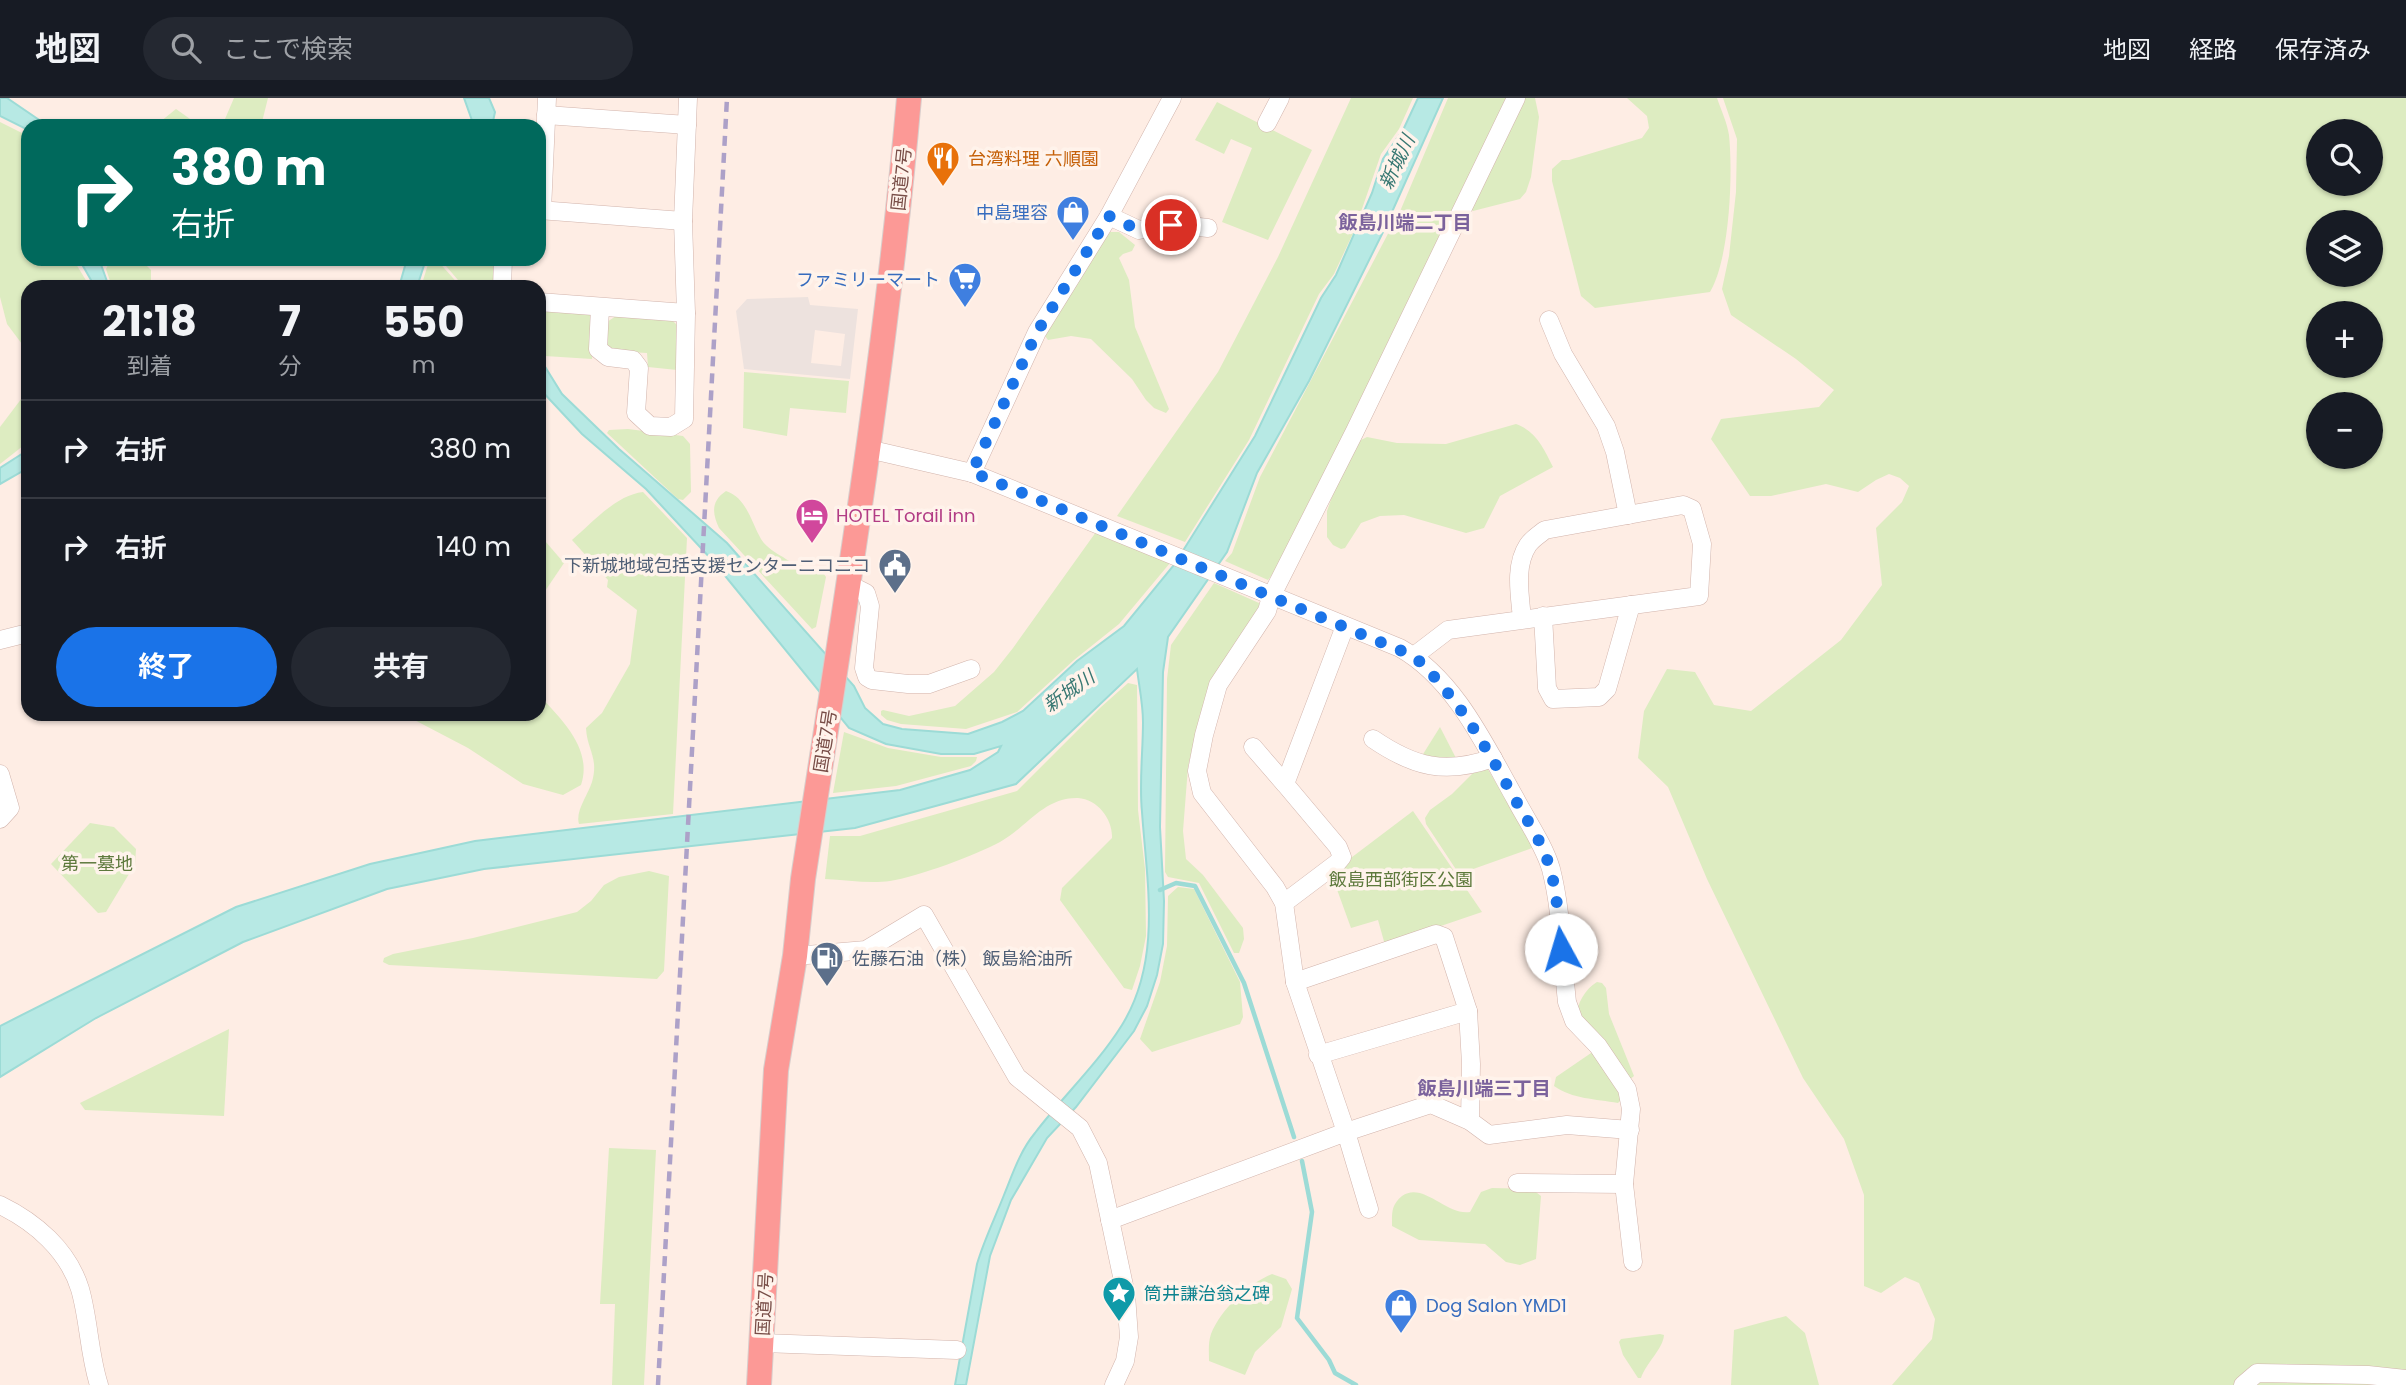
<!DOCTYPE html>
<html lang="ja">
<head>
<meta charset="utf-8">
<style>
	body { margin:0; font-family:Poppins,"Noto Sans JP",sans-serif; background:#242831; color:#f1f3f6; height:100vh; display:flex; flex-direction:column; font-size:26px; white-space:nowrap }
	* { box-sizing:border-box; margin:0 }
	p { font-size:23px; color:#9ea1a6 }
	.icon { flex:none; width:38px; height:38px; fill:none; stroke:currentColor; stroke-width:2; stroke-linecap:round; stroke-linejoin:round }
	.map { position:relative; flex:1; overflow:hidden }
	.panel { position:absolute; left:21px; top:182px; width:525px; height:441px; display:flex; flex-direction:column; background:#171b24; border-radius:21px; box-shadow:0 2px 5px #0004 }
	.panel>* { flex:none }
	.hud { position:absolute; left:21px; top:21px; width:525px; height:147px; border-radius:21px; box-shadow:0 2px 5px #0004; background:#00695c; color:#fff; overflow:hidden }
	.tools { position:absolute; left:2306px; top:21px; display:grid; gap:14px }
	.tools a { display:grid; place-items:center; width:77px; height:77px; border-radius:50%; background:#171b24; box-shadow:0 2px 5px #0004; font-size:35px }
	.pin { position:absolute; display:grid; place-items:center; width:60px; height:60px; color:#fff; margin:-30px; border:4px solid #fff; border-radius:50%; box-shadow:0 2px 7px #0007 }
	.me { position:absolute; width:77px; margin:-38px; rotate:354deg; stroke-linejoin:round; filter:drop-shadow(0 0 5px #0008) }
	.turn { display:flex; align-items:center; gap:24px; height:147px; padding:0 35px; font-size:32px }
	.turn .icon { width:91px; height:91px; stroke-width:2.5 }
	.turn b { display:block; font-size:49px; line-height:60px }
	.eta { display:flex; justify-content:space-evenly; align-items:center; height:119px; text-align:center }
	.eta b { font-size:42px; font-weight:700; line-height:49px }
	.action { display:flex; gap:14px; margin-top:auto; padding:14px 35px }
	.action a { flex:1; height:80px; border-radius:42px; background:#1a73e8; color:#fff; font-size:28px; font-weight:700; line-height:80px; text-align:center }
	.action a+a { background:#242831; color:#f1f3f6 }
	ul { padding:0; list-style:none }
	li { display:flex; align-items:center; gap:21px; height:98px; padding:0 35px; border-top:2px solid #363941 }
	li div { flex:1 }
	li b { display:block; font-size:26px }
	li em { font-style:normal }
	header { display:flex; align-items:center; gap:42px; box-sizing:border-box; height:98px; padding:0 35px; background:#171b24; border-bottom:2px solid #363941 }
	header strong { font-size:33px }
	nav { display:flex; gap:38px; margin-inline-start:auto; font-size:24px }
	.search { width:490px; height:63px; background:#242831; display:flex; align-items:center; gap:18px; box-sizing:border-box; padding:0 24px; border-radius:38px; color:#9ea1a6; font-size:26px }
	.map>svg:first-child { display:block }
	.industrial { fill:#ede2de; fill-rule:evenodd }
	.green { fill:#ddecc1; fill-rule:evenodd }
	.water { fill:#b7e9e4; stroke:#9cdbd6; stroke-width:2 }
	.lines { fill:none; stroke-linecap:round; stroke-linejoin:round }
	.stream { stroke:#9cdbd6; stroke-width:4.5 }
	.minor-casing { stroke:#d2b4ac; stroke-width:19 }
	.highway-casing { stroke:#d9cdcb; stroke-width:26 }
	.minor { stroke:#fff; stroke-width:18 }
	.highway { stroke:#fc9996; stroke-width:24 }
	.rail { stroke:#ada1c8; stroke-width:4.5; stroke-dasharray:10 7; stroke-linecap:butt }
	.route { stroke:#1a73e8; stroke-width:12; stroke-dasharray:0 21.6 }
	.labels { text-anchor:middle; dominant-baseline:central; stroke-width:7; stroke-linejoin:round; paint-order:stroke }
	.food-label { font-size:18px; fill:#c56008; stroke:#fff3eb; text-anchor:start }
	.street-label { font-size:18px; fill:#784d47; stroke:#fff3eb }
	.shop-label { font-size:18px; fill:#366cbe; stroke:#fff3eb; text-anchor:end }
	.hotel-label { font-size:18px; fill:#b23c85; stroke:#fff3eb; text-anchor:start }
	.service-label { font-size:18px; fill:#4e5e75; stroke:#fff3eb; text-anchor:end }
	.park-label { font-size:18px; fill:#5d793c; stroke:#fff3eb }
	.culture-label { font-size:18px; fill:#0d838f; stroke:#fff3eb; text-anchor:start }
	.water-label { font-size:19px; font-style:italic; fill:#377772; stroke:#fff3eb }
	.neighbourhood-label { font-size:19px; font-weight:bold; fill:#7b629c; stroke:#fff3eb }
</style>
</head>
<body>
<header>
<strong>地図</strong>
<div class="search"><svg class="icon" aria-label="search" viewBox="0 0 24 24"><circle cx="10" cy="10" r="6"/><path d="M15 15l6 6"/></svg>ここで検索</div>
<nav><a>地図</a><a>経路</a><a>保存済み</a></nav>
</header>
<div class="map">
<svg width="2406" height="1287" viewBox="0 0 2406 1287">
	<rect width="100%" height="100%" fill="#feede4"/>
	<path class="industrial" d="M808,199L810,207L858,211L850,281L744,271L736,213L747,201ZM815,232L845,236L841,268L811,265Z"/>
	<g class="green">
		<path d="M234,0H268L261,28H222Z"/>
		<path d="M1351,0H1413L1399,31L1381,56L1355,131L1334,176L1319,196L1249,342L1185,444L1117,418L1218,274L1278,159Z"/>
		<path d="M1448,0H1508L1281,465L1268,482L1225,463L1232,455L1260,379L1401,111Z"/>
		<path d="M1522,0H1535L1539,19L1531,79L1526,94L1520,101L1473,113L1471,111Z"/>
		<path d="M1627,0H1717C1721,12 1727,24 1729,37C1733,76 1730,160 1710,194L1595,210L1581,198L1552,83V71L1562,62H1569L1642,40L1649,30L1647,18Z"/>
		<path d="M1723,0H2406V1287H1892L1932,1241L1935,1221L1919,1185L1905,1179L1881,1195L1864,1188V1097L1844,1041L1803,980L1707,781L1668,689L1638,660L1644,613L1667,571L1695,574L1714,607L1751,613L1841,542L1882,487L1876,430L1902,404L1909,388L1900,380L1889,376L1876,382L1858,394L1826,386L1771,398H1750L1711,341L1721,321L1819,309L1834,292L1796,261L1731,217L1722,191L1729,158L1736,94L1737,41ZM2319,33H2371V86H2319ZM2319,124H2371V177H2319ZM2319,215H2371V268H2319ZM2319,306H2371V359H2319Z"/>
		<path d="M1217,4L1312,52L1268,142L1222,124L1252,50L1231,41L1224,56L1195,42Z"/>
		<path d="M176,11L200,28H155Z"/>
		<path d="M0,24L28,38V161H73L90,189H28V254L7,226L0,199Z"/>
		<path d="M1106,134H1119L1135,147L1132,153L1123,156L1119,160L1129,182L1135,229L1169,311L1166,315L1154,310L1146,302L1132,281L1091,241L1071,238L1048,242L1045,238Z"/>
		<path d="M114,161L141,162L151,172V189H112L106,171L110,163Z"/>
		<path d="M436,161L461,189H462H421L429,163Z"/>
		<path d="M440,161H498L495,189H464Z"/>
		<path d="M539,210L589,214L595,225L592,261L545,258L539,250Z"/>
		<path d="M616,218L673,223L679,229L677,272L648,269L647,255L612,253L605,245L607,224Z"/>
		<path d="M744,274L849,283L846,315L790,310L787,338L743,330Z"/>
		<path d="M28,292V344L0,366V329Z"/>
		<path d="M1516,326C1536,333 1544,351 1553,369L1500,398L1484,430L1466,435L1404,417L1380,418L1361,425L1345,450L1341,451L1333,447L1327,439V413L1338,382L1359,343L1367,339L1397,345L1446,346Z"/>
		<path d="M628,331L683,338L690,346L691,394L683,402L678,401L607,335L609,332Z"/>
		<path d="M726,393C747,400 751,424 761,441C765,448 775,455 783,459C788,463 797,467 803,468C815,471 819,467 826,479L816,529L812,531L719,430C712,415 711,403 726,393Z"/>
		<path d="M643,394L687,440L673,716L579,726C575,713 588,697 592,684C599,659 587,652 586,630L602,615L630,566L637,512L607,489L608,482L572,442C592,425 616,397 643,394Z"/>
		<path d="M1096,434L1170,465L1119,526L1074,562L1017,614L966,631L901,626L887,622L881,617V613L883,612L909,618L955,608L994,574L1013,550Z"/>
		<path d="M539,436L564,465L539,502Z"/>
		<path d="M1214,485L1259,505L1260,511L1214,581L1200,617L1188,669L1183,733L1186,761L1203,777L1243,830L1244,841L1239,855H1234L1199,785L1168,779L1165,774L1167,581L1171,547Z"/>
		<path d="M1128,585L1137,587L1138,712L1145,771L1146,838L1140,868L1132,892L1124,890L1060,802L1062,790L1112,740C1113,722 1098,701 1078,700C1044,699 1027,729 1000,744C976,757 917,779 890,783C870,786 846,782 825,781L830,738H860L1017,693L1101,609Z"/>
		<path d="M539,597C562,622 593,651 581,687L563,697L523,686L468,650L403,616H539Z"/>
		<path d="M1440,629L1459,666L1420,661Z"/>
		<path d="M844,634L888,650L941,659H977L976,663L971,668L896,688L833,695Z"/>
		<path d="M1487,670L1535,749L1462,775L1457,773L1426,726L1425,720L1430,712L1452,696L1475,673Z"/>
		<path d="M1413,713L1482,814L1385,847L1378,822L1351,830L1331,775Z"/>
		<path d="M90,725L114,729L136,751L135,766L106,814L98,815L51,766Z"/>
		<path d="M649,773L669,778L664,873L657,881L389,867L383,864L384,860L393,856L473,840L577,814L591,803L604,787L619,779Z"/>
		<path d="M1178,789L1194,791L1240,884L1243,919L1240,926L1152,954L1140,941L1160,884L1167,848L1168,798Z"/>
		<path d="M1597,884L1602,885L1606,890L1609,916L1634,978L1629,982L1576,919C1577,906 1585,891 1597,884Z"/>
		<path d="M229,931L224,1018L85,1012L80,1005Z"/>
		<path d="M1594,953L1623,1000L1618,1005C1596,1001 1572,1001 1554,988L1556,979Z"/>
		<path d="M609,1050L656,1052L644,1287H612L615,1206H600Z"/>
		<path d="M1492,1090L1532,1091L1541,1098L1536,1161L1520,1167L1506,1164L1485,1146L1419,1142L1392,1128C1392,1115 1391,1107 1402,1098C1423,1083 1447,1118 1470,1114L1481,1094Z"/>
		<path d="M1272,1176L1286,1181L1292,1191L1281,1229L1255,1254L1245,1277L1209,1263C1209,1254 1208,1245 1211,1236C1221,1211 1248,1186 1272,1176Z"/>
		<path d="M1786,1218L1805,1235L1819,1287H1731L1734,1232Z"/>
		<path d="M1660,1236L1664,1237C1663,1251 1646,1265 1641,1280H1638L1623,1257L1619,1244L1621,1241Z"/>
	</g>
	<g class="water">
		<path d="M0,0H7L48,28H28V32L0,18Z"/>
		<path d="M464,0H489L495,14L492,28H474Z"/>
		<path d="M1418,0H1443L1383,134L1309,283L1257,375L1227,454L1168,539L1163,574L1160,729L1164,803L1163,846L1157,877L1147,908L1134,933L1076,1009L1047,1040L1011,1102L990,1158L966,1287H955L977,1166C984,1142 995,1120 1004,1097C1013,1075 1020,1053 1035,1035C1063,998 1097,967 1122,927C1162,862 1147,786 1142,714C1139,685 1143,654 1143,624C1143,606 1139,588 1137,571L1016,686L855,730L484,771L387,791L243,844L96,920L0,979V928L236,809L370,766L475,743L900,692L970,672L998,654L1001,648L974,656H941L886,646L849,630L713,463L646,391L582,336L539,290V259L562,296L619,351L727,445L854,588L865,610L883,626L902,631L968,636L1002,624L1023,613L1077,563L1124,528L1174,467L1255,338L1321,200L1336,177L1372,95L1383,61L1404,30Z"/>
		<path d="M79,161H99L109,189H95Z"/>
		<path d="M407,161H426L417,189H399Z"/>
		<path d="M28,352V370L0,386V370Z"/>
	</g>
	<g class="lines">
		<g class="stream">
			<path d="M1160,792L1176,785L1195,788L1244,885L1294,1039"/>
			<path d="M1302,1063L1312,1114L1297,1220L1329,1262L1335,1275L1356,1287"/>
		</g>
		<defs>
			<g id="minor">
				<path d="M1516,0L1355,333L1271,499L1267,513L1218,587L1204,637L1197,673L1202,695L1275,789L1284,805L1295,884L1346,1034L1431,1006L1470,1023L1489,1037L1567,1027L1630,1032"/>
				<path d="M546,17L687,27"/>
				<path d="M1267,25L1280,0"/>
				<path d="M539,112L683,123"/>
				<path d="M542,112L547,0"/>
				<path d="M1109,118L1139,132L1171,126L1208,130"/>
				<path d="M502,189L503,161"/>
				<path d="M539,204L686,215"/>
				<path d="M600,210L598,251L608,259L633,262L639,270L636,315L650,328L671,329L684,321L686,215L683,123L688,0"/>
				<path d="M1549,222L1563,256L1606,328L1615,354L1628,417"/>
				<path d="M868,351L972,375L1400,550C1455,581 1485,647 1515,700C1527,723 1544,747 1551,771C1562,814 1562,860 1567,904L1574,923L1598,948L1627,991L1631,1011L1624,1086L1633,1164"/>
				<path d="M972,375L1037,234L1109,118L1172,0"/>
				<path d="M848,486L866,495L870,508L864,570L867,579L872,582L908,586H929L971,571"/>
				<path d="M1543,518L1547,590L1553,601L1599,599L1607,591L1631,507"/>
				<path d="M0,542L28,535"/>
				<path d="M1414,558L1448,532L1699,498L1702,446L1692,411L1683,407L1545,432C1540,436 1532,441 1528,447C1514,468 1520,497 1522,521"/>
				<path d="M1373,641C1414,669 1445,677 1493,660"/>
				<path d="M1253,649L1285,686"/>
				<path d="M0,676L10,710L0,721"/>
				<path d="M1284,805L1337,765L1342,759L1338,749L1285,686L1345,528"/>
				<path d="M795,858L866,852L924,817L1017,979L1080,1030L1098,1065L1126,1197L1129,1239L1125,1263L1114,1287"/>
				<path d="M1295,884L1436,836L1444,839L1468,913L1471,966L1470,1023"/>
				<path d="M1318,957L1468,913"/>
				<path d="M1517,1085L1624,1086"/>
				<path d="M0,1107C35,1124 68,1152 80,1191C89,1222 89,1256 99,1287"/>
				<path d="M1110,1122L1346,1034L1369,1111"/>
				<path d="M762,1245L957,1252"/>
				<path d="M2243,1287L2257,1275L2368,1277L2406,1281"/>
			</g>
			<path id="highway" d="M759,1287L776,972L795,858L803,781C843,521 886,262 909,0"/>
		</defs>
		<use href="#minor" class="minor-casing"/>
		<use href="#highway" class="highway-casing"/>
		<use href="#minor" class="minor"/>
		<use href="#highway" class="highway"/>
		<path class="rail" d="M658,1287L727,0"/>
	</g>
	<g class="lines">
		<path class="route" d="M1171,127L1139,132L1109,118L1037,234L972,374L1414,558C1461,603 1485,648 1516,703C1528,724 1544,747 1550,771C1558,796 1558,825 1561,851"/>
	</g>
	<defs>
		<symbol id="restaurant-pin" viewBox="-11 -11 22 30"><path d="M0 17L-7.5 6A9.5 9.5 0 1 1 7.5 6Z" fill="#e8710a" stroke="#fff3eb"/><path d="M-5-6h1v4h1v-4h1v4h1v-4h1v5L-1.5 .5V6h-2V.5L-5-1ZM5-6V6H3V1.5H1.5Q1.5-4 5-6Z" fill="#fff"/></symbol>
		<symbol id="shop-pin" viewBox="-11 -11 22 30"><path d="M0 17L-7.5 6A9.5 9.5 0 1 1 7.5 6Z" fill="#3f7fe0" stroke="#fff3eb"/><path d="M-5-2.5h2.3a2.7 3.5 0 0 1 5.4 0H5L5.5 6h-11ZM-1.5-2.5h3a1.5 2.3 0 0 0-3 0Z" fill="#fff"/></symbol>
		<symbol id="supermarket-pin" viewBox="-11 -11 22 30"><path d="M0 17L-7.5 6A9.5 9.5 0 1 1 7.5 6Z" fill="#3f7fe0" stroke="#fff3eb"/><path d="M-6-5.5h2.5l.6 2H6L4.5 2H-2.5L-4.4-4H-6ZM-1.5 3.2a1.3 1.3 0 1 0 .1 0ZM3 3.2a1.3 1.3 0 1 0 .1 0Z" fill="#fff"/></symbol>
		<symbol id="hotel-pin" viewBox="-11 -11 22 30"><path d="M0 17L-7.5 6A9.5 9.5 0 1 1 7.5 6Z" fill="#d1479c" stroke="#fff3eb"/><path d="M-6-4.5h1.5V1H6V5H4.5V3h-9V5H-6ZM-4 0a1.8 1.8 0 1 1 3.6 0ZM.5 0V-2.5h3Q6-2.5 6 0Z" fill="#fff"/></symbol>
		<symbol id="civic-pin" viewBox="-11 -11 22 30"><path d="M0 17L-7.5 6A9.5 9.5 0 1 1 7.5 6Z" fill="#5c6f8a" stroke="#fff3eb"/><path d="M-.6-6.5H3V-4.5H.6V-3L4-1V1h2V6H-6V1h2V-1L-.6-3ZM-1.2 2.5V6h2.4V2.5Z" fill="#fff"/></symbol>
		<symbol id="fuel-pin" viewBox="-11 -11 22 30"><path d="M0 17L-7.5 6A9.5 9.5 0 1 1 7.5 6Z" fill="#5c6f8a" stroke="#fff3eb"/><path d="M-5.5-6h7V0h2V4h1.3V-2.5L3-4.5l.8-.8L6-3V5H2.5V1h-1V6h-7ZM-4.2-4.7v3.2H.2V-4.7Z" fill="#fff"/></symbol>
		<symbol id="sight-pin" viewBox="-11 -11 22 30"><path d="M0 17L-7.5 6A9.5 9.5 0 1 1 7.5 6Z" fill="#0f9aa8" stroke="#fff3eb"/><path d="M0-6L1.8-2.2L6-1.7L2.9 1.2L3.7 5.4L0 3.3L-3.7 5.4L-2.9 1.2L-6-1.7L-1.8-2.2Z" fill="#fff"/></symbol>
	</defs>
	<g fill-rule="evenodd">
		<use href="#restaurant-pin" x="924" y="41" width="38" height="52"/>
		<use href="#shop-pin" x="1054" y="95" width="38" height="52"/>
		<use href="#supermarket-pin" x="946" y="162" width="38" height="52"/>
		<use href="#hotel-pin" x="793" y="398" width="38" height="52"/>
		<use href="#civic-pin" x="876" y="448" width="38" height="52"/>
		<use href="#fuel-pin" x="808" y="841" width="38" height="52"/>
		<use href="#sight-pin" x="1100" y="1176" width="38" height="52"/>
		<use href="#shop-pin" x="1382" y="1188" width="38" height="52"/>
	</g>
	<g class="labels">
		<g class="food-label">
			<text x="968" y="60">台湾料理 六順園</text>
		</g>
		<g class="street-label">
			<text transform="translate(901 81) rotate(-84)">国道7号</text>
			<text transform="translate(825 643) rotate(-81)">国道7号</text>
			<text transform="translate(764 1206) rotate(-87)">国道7号</text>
		</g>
		<g class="shop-label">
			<text x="1048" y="114">中島理容</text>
			<text x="940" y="181">ファミリーマート</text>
			<text x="1426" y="1207" text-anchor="start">Dog Salon YMD1</text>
		</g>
		<g class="hotel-label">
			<text x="836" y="417">HOTEL Torail inn</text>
		</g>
		<g class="service-label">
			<text x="870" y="467">下新城地域包括支援センターニコニコ</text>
			<text x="852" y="860" text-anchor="start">佐藤石油（株） 飯島給油所</text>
		</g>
		<g class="park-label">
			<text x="97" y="765">第一墓地</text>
			<text x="1401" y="781">飯島西部街区公園</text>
		</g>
		<g class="culture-label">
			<text x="1144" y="1195">筒井謙治翁之碑</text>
		</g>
		<g class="water-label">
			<text transform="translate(1397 64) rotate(-65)">新城川</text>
			<text transform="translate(1069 593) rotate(-35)">新城川</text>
		</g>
		<g class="neighbourhood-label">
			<text x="1405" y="124">飯島川端二丁目</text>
			<text x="1484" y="990">飯島川端三丁目</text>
		</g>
	</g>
</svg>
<div class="tools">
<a><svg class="icon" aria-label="search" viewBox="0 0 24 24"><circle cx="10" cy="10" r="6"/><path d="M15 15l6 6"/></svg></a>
<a><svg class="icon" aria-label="layers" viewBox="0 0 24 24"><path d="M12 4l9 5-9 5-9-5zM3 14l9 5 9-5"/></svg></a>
<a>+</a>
<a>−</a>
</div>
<div class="pin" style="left:1171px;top:127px;background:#d93025"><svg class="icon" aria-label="arrive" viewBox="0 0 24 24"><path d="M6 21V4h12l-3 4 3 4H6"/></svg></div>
<svg class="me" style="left:1561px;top:851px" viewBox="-20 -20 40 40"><circle r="19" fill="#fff"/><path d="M0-13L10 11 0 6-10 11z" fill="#1a73e8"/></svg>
<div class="hud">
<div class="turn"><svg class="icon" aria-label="right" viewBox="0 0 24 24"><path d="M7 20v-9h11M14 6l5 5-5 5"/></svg><div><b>380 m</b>右折</div></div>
</div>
<section class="panel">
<div class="eta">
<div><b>21:18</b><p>到着</p></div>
<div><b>7</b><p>分</p></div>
<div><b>550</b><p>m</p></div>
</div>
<ul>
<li><svg class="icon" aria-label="right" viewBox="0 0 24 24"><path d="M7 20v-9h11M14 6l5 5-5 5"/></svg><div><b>右折</b></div><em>380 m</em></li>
<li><svg class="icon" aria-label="right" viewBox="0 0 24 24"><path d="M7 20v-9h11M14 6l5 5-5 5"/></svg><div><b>右折</b></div><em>140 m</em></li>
</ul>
<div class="action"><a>終了</a><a>共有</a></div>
</section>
</div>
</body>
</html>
